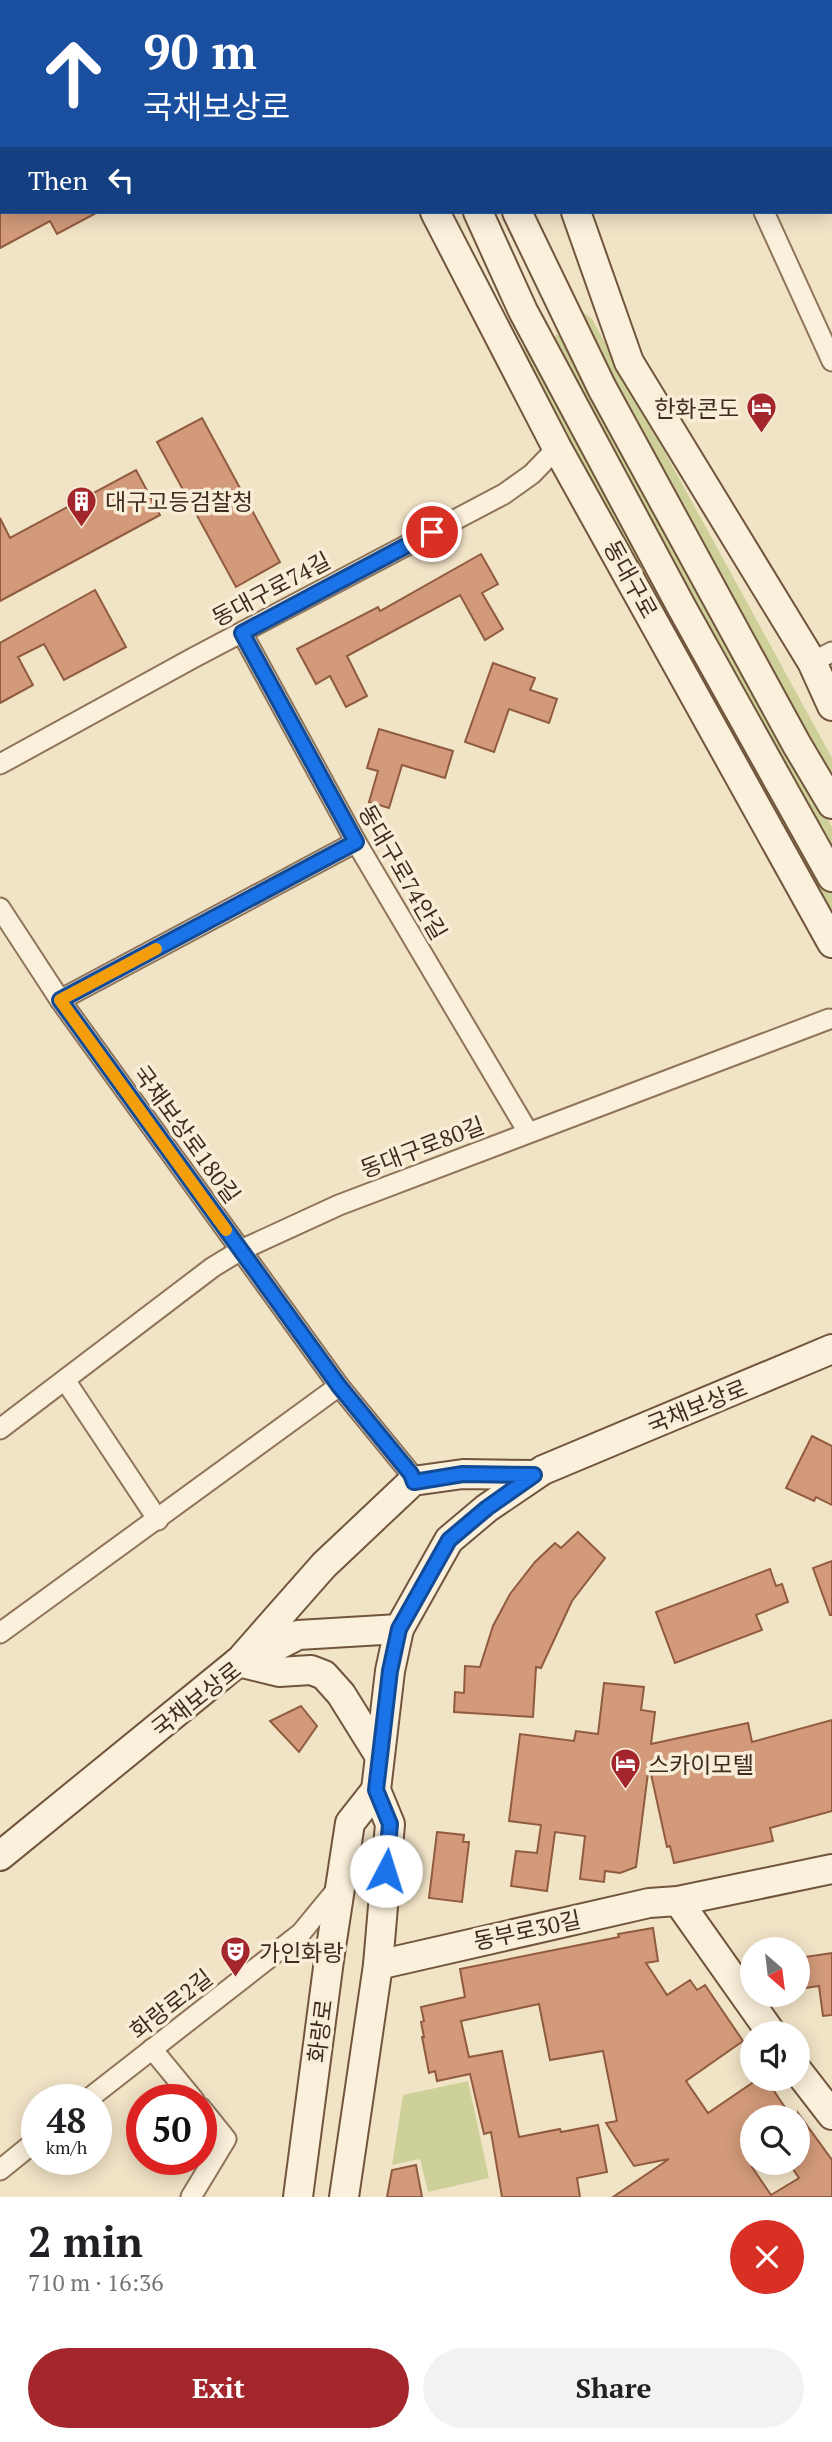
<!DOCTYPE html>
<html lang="en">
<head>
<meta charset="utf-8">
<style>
	body { margin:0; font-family:"PT Serif","Noto Sans KR",serif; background:#f2f2f2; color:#202124; height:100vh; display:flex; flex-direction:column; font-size:26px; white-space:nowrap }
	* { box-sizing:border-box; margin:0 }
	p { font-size:23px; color:#757577 }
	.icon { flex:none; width:38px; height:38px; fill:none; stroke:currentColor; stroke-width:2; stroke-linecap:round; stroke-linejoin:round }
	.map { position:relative; height:2197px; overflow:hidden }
	.side { display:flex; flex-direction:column; background:#fff; flex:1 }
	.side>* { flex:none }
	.top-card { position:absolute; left:0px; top:0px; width:833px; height:214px; box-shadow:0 4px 18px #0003; background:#1a4fa0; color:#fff; overflow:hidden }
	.needle { width:46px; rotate:152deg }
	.tools { position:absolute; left:740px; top:1937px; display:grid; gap:14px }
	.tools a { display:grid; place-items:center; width:70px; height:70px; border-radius:50%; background:#fff; box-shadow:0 4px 18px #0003; font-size:35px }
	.speed { position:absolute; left:21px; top:2084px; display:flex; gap:14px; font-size:35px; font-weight:700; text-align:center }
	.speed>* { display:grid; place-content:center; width:91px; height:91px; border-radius:50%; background:#fff; box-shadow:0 4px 18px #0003; line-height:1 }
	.speed small { font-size:18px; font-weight:400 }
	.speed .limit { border:10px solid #d22; background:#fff; color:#111 }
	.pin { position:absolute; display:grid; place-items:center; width:60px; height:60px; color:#fff; margin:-30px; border:4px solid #fff; border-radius:50%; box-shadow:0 2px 7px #0007 }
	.me { position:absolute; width:77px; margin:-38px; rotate:5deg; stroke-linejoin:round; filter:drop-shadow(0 0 5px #0008) }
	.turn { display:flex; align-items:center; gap:24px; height:147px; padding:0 28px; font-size:32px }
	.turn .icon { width:91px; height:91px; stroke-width:2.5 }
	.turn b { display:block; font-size:49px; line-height:60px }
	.then { display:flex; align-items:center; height:66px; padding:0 28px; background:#0003; gap:14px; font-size:26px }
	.round { display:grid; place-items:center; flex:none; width:74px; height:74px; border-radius:37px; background:#f2f2f2 }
	.overview { display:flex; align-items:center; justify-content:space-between; height:119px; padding:0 28px }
	h1 { font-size:42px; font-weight:700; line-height:52px }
	.button { display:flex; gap:14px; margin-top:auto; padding:14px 28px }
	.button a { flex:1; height:80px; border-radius:42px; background:#a2262c; color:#fff; font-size:28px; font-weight:700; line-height:80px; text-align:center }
	.button a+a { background:#f2f2f2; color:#202124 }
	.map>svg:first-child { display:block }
	.green { fill:#cdd199 }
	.building { fill:#d29a7a; stroke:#905b3e; stroke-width:2 }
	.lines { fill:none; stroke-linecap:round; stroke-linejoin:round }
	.street-casing { stroke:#8f745a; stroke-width:23 }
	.secondary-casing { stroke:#71553d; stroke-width:32 }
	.street { stroke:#fbf0db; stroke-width:19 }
	.secondary { stroke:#fbf0db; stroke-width:28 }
	.route-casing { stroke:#114b97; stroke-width:18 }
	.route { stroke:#1a73e8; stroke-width:12 }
	.slow { stroke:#f59e0b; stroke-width:12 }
	.labels { text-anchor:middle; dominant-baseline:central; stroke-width:7; stroke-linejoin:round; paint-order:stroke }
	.poi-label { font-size:23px; fill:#3e2c1f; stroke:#f8edd7; text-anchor:start }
	.street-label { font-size:23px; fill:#3e2c1f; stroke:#f8edd7 }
</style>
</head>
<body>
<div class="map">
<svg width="832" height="2197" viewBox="0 0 832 2197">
	<rect width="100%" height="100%" fill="#f1e3c6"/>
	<g class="green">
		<path d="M582,312L592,319L832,758V783L580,325Z"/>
		<path d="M556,334L566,341L832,827V851L554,347Z"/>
		<path d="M525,344L536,351L832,893V917L523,357Z"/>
		<path d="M468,2081L489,2178L428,2192L420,2159L392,2165L403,2095Z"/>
	</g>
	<g class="building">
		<path d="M0,212H98L57,234L50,221L0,248Z"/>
		<path d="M202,418L280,562L236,587L157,442Z"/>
		<path d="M136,470L160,515L0,601V518L10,538Z"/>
		<path d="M481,554L498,584L482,593L503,629L485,640L460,595L347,656L367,696L346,707L330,676L316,684L297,649L378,607L380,611Z"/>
		<path d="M95,590L126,647L64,680L44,644L18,657L33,685L0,703V643Z"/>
		<path d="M493,663L535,678L530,690L557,699L549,723L509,709L494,752L465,742Z"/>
		<path d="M379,729L453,751L445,778L402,765L389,808L369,802L378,771L367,768Z"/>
		<path d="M812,1436L832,1446V1505L816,1497L814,1501L786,1488Z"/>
		<path d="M578,1532L605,1558L572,1601L541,1668L536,1667L533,1717L454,1712L455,1692L464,1693L465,1666L480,1667L493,1626L510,1594L535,1562L555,1543L561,1548Z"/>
		<path d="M832,1561V1615H830L813,1568Z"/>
		<path d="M770,1569L776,1586L782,1584L788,1602L756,1615L762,1630L675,1663L656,1612Z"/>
		<path d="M604,1683L644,1687L641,1710L655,1712L651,1744L748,1723L752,1742L832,1720V1811L770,1828L773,1841L674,1863L670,1846L667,1847L649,1765L636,1867L620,1873L605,1871L604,1882L580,1879L585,1836L555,1832L547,1891L511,1886L516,1851L537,1853L541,1825L509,1821L520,1734L574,1741L576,1731L598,1734Z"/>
		<path d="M301,1706L317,1726L299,1752L270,1721Z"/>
		<path d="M437,1832L464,1835L463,1842H469L462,1902L429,1898Z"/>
		<path d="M653,1928L658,1961L646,1963L667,1995L690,1980L697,1990L705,1985L743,2041L686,2081L708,2113L758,2079H766L792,2118H752V2167L771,2195L799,2178L793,2169L798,2166V2113L832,2160V2197H613L669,2159L634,2166L606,2123L617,2121L603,2051L550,2060L539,2004L461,2021L469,2057L502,2051L519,2137L560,2129L561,2132L598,2125L607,2172L577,2178L580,2197H502L491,2132L484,2134L470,2074L437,2081L435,2071L429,2073L422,2037H424L421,2022L424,2021L421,2007L465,1997L460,1969L619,1937L618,1934Z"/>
		<path d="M832,1953V2015L823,2016L819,1986L798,1989V1958Z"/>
		<path d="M416,2165L422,2197H387L392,2170Z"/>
	</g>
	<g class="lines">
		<defs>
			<g id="street">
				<path d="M831,78H832"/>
				<path d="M764,212L832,361"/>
				<path d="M242,633L356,842L528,1132"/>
				<path d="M812,662L832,652"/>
				<path d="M0,764L193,658L504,494L532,474L557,448"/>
				<path d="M0,908L60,1000L339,1386L411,1474L413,1481"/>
				<path d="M60,1000L356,842"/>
				<path d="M65,1380L158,1520"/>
				<path d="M0,1429L213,1267L241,1250L339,1205L829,1019"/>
				<path d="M0,1633L339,1386"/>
				<path d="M152,2049L194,2100"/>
				<path d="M87,2100L301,1933L338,1888"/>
				<path d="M0,2170L37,2140"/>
				<path d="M191,2197L226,2139L201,2108"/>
			</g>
			<g id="secondary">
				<path d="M337,0V2"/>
				<path d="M384,0L385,2"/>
				<path d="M424,0L425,2"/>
				<path d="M463,0V2"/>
				<path d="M435,212L557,448L832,943"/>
				<path d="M478,212L523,311L682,608L832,877"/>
				<path d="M517,212L602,388L797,745L832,804"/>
				<path d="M576,212L629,362L812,662L832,706"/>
				<path d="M243,1657L324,1565L413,1481L463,1474L534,1475"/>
				<path d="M238,1662L279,1672L311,1670L324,1675L341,1694L379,1755"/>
				<path d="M0,1856L238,1662L261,1654L298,1635L399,1629"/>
				<path d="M678,1901L772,2034"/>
				<path d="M378,1965L649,1903L678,1901L832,1869"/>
				<path d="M798,2071L832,2115"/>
				<path d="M298,2197L329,1960L350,1823L376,1790"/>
				<path d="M344,2197L378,1965L390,1824L376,1790L390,1671L399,1629L449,1540L487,1508L543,1470L832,1349"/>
			</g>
		</defs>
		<use href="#street" class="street-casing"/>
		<use href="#secondary" class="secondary-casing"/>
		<use href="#street" class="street"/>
		<use href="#secondary" class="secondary"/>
	</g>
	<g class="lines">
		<defs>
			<path id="route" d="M386,1871L390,1824L376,1790L390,1671L399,1629L449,1540L487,1508L534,1475L463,1474L414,1482L411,1474L339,1386L60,1000L356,842L242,633L432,532"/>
		</defs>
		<use href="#route" class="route-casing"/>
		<use href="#route" class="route"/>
		<path class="slow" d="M156,949L60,1000L226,1230"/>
	</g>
	<defs>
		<symbol id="hotel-pin" viewBox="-11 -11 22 30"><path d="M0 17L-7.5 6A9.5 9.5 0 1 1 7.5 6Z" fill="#a2262c" stroke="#f8edd7"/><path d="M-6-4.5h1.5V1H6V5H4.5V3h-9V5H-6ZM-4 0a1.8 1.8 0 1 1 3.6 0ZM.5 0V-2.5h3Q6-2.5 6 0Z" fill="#fff"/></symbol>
		<symbol id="building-pin" viewBox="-11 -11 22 30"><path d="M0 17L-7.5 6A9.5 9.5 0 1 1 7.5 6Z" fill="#a2262c" stroke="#f8edd7"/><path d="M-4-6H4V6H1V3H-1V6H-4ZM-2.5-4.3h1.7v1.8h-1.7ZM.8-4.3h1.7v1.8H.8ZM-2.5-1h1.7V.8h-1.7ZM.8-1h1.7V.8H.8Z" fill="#fff"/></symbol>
		<symbol id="theatre-pin" viewBox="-11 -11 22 30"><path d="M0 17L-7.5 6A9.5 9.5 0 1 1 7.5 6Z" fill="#a2262c" stroke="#f8edd7"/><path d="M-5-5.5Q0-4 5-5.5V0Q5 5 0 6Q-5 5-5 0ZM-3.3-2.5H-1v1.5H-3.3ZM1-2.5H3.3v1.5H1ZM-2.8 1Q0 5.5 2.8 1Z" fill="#fff"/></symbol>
	</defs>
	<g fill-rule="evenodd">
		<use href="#hotel-pin" x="744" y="390" width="35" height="47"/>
		<use href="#building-pin" x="64" y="484" width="35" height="47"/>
		<use href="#hotel-pin" x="608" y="1746" width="35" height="47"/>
		<use href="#theatre-pin" x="218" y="1934" width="35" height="47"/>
	</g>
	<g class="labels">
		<g class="poi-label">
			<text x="739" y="408" text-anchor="end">한화콘도</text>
			<text x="105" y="501">대구고등검찰청</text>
			<text x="648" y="1764">스카이모텔</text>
			<text x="259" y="1952">가인화랑</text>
		</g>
		<g class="street-label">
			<text transform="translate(631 579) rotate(61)">동대구로</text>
			<text transform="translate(271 589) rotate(-28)">동대구로74길</text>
			<text transform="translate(403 872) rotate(60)">동대구로74안길</text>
			<text transform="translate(187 1134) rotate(54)">국채보상로180길</text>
			<text transform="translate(422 1147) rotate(-21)">동대구로80길</text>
			<text transform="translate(697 1406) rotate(-22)">국채보상로</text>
			<text transform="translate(196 1699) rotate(-38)">국채보상로</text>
			<text transform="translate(527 1930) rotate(-12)">동부로30길</text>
			<text transform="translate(171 2004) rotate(-38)">화랑로2길</text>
			<text transform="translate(320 2031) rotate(-83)">화랑로</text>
		</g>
	</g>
</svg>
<div class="tools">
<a><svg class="needle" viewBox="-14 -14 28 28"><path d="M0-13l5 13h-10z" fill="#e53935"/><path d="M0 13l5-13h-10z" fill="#757577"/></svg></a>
<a><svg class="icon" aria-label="sound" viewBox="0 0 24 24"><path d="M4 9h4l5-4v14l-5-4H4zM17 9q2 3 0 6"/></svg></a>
<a><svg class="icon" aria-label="search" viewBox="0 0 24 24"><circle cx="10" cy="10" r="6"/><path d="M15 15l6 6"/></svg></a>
</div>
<div class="speed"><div>48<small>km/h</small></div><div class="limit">50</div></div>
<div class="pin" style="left:432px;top:532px;background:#d93025"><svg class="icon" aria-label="arrive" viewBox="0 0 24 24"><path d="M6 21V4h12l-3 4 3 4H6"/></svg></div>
<svg class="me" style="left:386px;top:1871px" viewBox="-20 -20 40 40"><circle r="19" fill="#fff"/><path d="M0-13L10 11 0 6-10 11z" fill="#1a73e8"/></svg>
<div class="top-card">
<div class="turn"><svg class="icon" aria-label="ahead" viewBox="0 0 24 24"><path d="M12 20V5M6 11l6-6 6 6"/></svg><div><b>90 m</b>국채보상로</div></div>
<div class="then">Then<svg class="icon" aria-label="left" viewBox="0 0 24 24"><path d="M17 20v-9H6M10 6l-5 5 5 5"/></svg></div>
</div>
</div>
<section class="side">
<div class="overview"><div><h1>2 min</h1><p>710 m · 16:36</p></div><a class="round" style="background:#d93025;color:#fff"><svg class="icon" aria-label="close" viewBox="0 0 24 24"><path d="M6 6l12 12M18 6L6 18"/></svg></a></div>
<div class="button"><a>Exit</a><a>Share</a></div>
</section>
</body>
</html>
